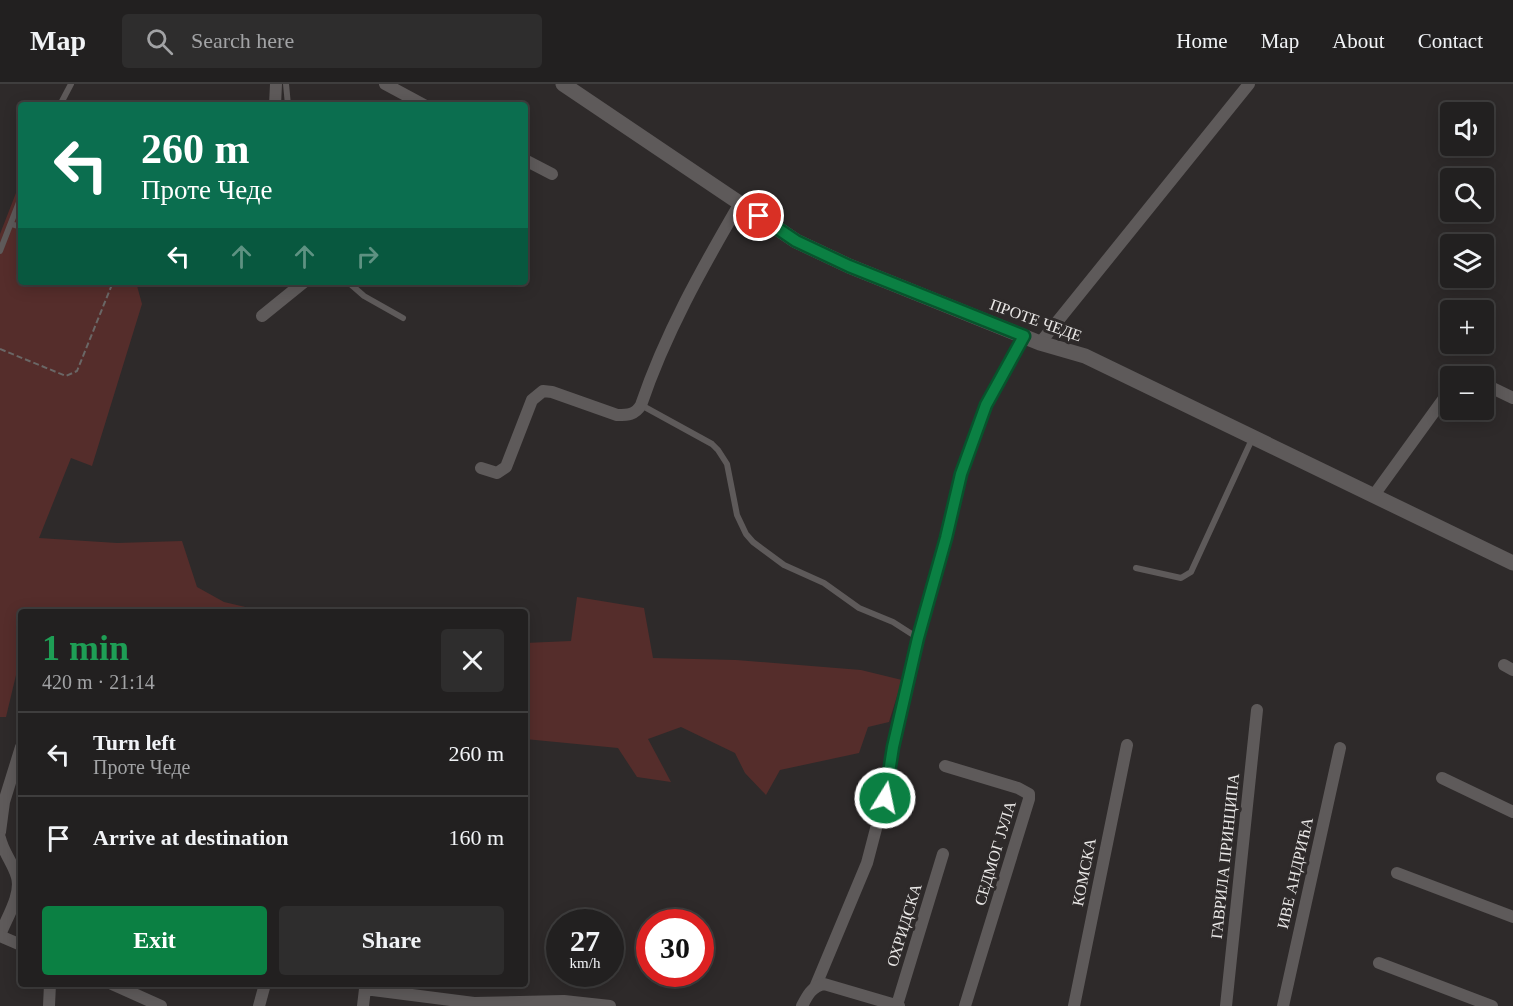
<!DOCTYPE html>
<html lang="en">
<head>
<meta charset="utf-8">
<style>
	body { margin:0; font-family:"Times New Roman",serif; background:#2e2d2d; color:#f1f3f6; height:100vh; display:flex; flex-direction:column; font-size:22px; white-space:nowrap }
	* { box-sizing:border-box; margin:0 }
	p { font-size:20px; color:#a2a3a5 }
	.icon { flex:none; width:33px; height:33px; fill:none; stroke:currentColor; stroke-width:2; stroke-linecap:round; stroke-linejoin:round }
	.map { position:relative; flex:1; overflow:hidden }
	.sheet { position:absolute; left:18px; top:525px; width:510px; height:378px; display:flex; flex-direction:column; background:#222020; border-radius:6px; box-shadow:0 3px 15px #0003,0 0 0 2px #3f3e3e }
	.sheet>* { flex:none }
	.top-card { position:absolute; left:18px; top:18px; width:510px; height:183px; border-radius:6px; box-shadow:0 3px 15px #0003,0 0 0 2px #3f3e3e; background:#0b6e4f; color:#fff; overflow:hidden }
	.buttons { position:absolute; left:1440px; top:18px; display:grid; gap:12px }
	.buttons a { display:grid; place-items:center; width:54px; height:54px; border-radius:6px; background:#222020; box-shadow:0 3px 15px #0003,0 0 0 2px #3f3e3e; font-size:30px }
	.speed { position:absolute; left:546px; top:825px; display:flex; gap:12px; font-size:30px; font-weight:700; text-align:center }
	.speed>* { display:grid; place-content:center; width:78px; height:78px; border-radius:50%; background:#222020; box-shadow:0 3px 15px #0003,0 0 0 2px #3f3e3e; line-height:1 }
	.speed small { font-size:15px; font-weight:400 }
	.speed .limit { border:9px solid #d22; background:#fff; color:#111 }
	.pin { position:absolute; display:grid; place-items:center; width:51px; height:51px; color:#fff; margin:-26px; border:3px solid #fff; border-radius:50%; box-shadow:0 2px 6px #0007 }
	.me { position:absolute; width:66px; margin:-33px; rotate:10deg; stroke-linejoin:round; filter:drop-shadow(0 0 4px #0008) }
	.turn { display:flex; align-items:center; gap:21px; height:126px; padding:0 24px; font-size:27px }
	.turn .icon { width:78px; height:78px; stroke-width:2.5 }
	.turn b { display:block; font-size:42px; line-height:51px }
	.lanes { display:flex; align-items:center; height:57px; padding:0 24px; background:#0003; justify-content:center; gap:30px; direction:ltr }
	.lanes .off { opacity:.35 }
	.round { display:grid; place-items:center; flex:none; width:63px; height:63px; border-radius:6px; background:#2e2d2d }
	.headline { display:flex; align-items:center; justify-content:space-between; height:102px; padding:0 24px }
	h1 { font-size:36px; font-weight:800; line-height:45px; color:#1e9e55 }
	.action { display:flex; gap:12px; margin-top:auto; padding:12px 24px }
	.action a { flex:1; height:69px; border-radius:6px; background:#0b8043; color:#fff; font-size:24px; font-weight:800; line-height:69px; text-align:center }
	.action a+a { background:#2e2d2d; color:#f1f3f6 }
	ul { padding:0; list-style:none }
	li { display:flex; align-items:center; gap:18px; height:84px; padding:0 24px; border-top:2px solid #3f3e3e }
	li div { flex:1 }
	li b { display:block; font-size:22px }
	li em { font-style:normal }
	header { display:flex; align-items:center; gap:36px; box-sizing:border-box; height:84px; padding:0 30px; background:#222020; border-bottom:2px solid #3f3e3e }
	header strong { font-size:28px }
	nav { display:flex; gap:33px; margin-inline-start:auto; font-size:21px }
	.search { width:420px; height:54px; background:#2e2d2d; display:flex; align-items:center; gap:15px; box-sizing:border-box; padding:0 21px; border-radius:6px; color:#a2a3a5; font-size:22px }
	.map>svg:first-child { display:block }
	.green { fill:#552d2b }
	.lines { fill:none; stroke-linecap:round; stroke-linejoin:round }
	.path { stroke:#6a6766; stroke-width:2; stroke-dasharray:6 3; stroke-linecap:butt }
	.service { stroke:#5e5a5a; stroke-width:6 }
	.minor { stroke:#5e5a5a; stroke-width:12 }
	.tertiary { stroke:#5e5a5a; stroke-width:15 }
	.route-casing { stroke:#07532c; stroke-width:15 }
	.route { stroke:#0b8043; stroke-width:10 }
	.labels { text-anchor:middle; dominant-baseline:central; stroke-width:6; stroke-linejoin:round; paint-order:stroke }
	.street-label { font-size:16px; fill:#eae8e7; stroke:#2e2a2a }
</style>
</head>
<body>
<header>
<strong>Map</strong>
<div class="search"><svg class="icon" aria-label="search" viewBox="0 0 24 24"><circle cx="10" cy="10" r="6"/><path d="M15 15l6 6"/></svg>Search here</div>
<nav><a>Home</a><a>Map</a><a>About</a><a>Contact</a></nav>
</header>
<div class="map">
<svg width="1513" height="922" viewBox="0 0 1513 922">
	<rect width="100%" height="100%" fill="#2e2a2a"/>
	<g class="green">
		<path d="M21,96V198H136L142,220L92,382L71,374L39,454L117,459L182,457L197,503L224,518L266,528H21V570L6,633H0V150Z"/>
		<path d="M577,513L644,524L653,574L736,576L861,586L902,596L889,638L868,643L859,669L780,686L766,711L745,689L735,669L681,643L648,655L671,698L637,693L618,664L525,655V559L571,557Z"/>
	</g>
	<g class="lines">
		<path class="path" d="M0,265L66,292L77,287L113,198"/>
		<g class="service">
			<path d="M286,0L288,21"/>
			<path d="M60,21L71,0"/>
			<path d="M11,140L21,143"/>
			<path d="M0,167L21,113"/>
			<path d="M348,198L364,212L403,234"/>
			<path d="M641,321L712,360L718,366L727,380L737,431L746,450L753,458L784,481L824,499L859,524L893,538L918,554"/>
			<path d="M1136,484L1181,494L1191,488L1253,353"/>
		</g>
		<g class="minor">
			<path d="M385,0L424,21"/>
			<path d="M275,21L276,0"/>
			<path d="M525,76L552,90"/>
			<path d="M262,232L304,198"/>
			<path d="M1040,259L1249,0"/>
			<path d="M1484,300L1513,314"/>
			<path d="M481,384L497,389L506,383L532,316L543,307L552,308L617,331C628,331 635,331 641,321C665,250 702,184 740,119"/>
			<path d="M1374,411L1450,306"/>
			<path d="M1504,581L1513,586"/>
			<path d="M945,682L1018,704L1029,710V715L965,922"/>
			<path d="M1442,694L1513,728"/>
			<path d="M0,748L4,718L21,663"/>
			<path d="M0,754C3,768 13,779 17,793C22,811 6,835 0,851"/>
			<path d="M1397,789L1513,833"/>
			<path d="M0,852L21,861"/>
			<path d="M1379,879L1492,922"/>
			<path d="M112,900L161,922"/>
			<path d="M816,901L867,779L884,714L893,664L918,554L946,454L961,390L986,321L1024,252"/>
			<path d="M897,921L943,770"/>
			<path d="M49,922L50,900"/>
			<path d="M259,922L265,900"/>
			<path d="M363,922L365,905L474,919L564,917L610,922"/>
			<path d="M802,922C807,912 812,902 824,900L899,922"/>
			<path d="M1074,922L1127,661"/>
			<path d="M1226,922L1257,626"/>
			<path d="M1283,922L1340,664"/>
		</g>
		<path class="tertiary" d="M563,0L796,157L849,182L1040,259L1085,272L1513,479"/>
	</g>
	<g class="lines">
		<defs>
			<path id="route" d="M759,132L796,157L849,182L1024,252L986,321L961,390L946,454L918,554L893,663L885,714"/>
		</defs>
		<use href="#route" class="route-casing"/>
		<use href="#route" class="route"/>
	</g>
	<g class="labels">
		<g class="street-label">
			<text transform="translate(1036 236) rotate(20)">ПРОТЕ ЧЕДЕ</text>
			<text transform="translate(995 769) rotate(-73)">СЕДМОГ ЈУЛА</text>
			<text transform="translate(1225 772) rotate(-84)">ГАВРИЛА ПРИНЦИПА</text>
			<text transform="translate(1084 788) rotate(-79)">КОМСКА</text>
			<text transform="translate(1295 789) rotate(-77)">ИВЕ АНДРИЋА</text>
			<text transform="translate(904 841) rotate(-73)">ОХРИДСКА</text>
		</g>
	</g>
</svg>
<div class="buttons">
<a><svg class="icon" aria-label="sound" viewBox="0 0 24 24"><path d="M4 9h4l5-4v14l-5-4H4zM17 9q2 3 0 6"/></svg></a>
<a><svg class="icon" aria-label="search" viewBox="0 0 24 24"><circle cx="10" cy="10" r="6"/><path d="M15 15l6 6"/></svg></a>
<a><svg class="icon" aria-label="layers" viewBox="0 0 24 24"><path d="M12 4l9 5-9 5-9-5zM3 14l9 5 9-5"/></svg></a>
<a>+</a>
<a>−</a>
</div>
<div class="speed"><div>27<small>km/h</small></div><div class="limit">30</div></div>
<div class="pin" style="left:759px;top:132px;background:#d93025"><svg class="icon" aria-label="arrive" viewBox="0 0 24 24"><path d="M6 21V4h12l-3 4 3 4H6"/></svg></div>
<svg class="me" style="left:885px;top:714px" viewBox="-20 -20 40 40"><circle r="17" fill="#0b8043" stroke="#fff" stroke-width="3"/><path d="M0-11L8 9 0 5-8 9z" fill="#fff"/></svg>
<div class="top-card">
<div class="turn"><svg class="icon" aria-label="left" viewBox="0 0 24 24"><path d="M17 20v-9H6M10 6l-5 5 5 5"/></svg><div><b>260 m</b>Проте Чеде</div></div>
<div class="lanes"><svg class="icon" aria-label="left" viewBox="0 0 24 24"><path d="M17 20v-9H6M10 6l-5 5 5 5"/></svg><svg class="icon off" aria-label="ahead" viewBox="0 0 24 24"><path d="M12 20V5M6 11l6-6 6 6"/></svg><svg class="icon off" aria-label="ahead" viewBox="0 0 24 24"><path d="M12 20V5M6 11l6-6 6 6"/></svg><svg class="icon off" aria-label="right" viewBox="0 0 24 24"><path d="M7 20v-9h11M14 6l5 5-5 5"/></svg></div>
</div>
<section class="sheet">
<div class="headline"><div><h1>1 min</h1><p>420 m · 21:14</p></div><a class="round"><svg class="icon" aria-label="close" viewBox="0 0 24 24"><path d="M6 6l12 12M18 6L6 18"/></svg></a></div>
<ul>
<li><svg class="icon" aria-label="left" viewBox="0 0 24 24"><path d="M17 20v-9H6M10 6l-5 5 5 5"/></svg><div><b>Turn left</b><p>Проте Чеде</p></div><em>260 m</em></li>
<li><svg class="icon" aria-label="arrive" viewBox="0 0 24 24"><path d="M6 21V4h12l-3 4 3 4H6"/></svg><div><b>Arrive at destination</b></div><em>160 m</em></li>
</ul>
<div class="action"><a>Exit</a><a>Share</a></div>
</section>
</div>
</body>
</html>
